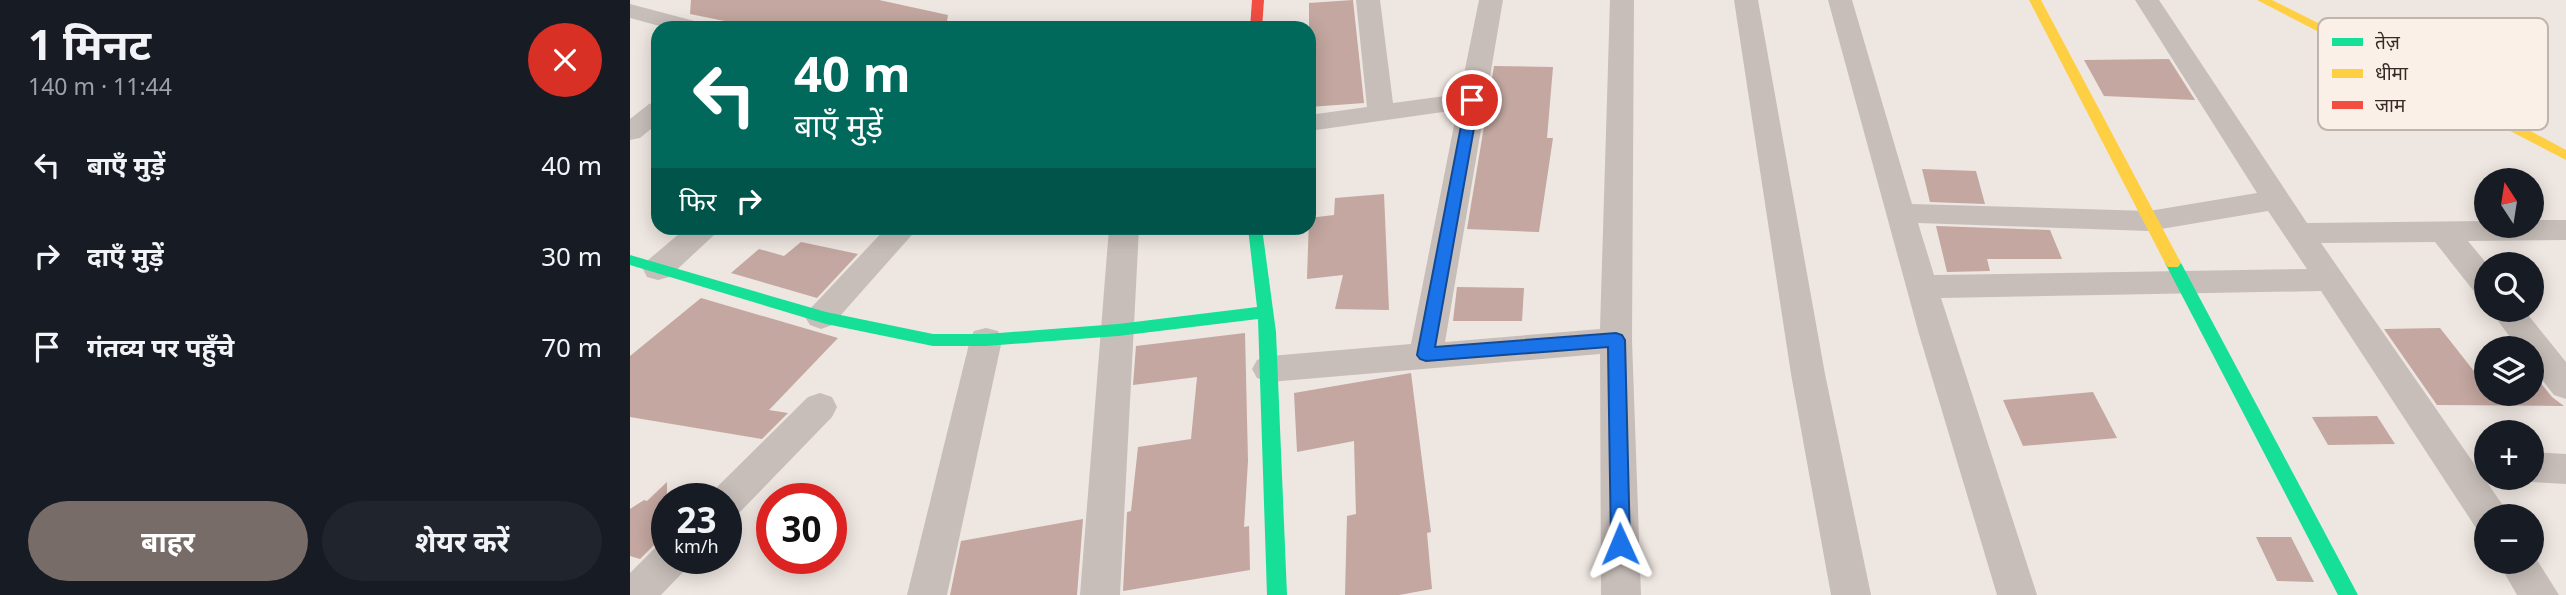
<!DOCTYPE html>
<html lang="hi">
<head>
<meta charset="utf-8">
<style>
	body { margin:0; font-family:"Noto Sans","Noto Sans Devanagari",sans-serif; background:#20242c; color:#f1f3f6; height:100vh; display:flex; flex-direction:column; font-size:26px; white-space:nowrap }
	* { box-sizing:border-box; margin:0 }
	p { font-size:23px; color:#9ea1a6 }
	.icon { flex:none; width:38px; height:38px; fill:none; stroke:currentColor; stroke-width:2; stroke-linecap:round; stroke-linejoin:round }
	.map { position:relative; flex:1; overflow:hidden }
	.side { display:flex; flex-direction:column; background:#171b24; width:630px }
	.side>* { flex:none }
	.top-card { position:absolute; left:21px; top:21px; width:665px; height:214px; border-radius:21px; box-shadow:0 4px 18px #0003; background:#00695c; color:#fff; overflow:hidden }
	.needle { width:46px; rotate:348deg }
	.fabs { position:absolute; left:1844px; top:168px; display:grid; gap:14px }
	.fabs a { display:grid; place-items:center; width:70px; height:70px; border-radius:50%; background:#171b24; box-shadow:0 4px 18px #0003; font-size:35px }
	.speed { position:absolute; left:21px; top:483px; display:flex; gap:14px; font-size:35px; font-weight:700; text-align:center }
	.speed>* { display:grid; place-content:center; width:91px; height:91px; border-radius:50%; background:#171b24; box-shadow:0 4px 18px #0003; line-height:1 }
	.speed small { font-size:18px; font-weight:400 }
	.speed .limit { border:10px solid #d22; background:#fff; color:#111 }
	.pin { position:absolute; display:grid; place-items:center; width:60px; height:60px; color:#fff; margin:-30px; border:4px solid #fff; border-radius:50%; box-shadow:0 2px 7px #0007 }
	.me { position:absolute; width:77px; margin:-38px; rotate:359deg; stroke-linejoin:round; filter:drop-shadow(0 0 5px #0008) }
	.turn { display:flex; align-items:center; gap:24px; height:147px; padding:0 28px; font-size:32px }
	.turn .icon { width:91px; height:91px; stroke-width:2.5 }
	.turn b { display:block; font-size:49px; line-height:60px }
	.then { display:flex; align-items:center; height:66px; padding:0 28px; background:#0003; gap:14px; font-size:26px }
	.round { display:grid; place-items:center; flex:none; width:74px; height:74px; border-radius:37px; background:#20242c }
	.summary { display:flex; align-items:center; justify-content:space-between; height:119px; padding:0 28px }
	h1 { font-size:42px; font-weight:700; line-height:52px }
	.action { display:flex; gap:14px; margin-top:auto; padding:14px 28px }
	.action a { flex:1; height:80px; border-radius:42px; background:#786c68; color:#fff; font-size:28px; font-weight:700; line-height:80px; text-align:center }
	.action a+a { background:#20242c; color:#f1f3f6 }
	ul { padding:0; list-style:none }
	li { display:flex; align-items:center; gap:21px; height:91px; padding:0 28px }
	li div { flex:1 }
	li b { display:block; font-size:26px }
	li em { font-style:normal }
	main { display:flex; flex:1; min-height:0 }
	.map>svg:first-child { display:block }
	.building { fill:#c3a7a0 }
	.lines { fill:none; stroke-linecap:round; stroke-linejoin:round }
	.street { fill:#c7beb9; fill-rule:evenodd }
	.fast { fill:#16e098; fill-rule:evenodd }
	.slow { fill:#ffcf43; fill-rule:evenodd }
	.jam { fill:#f24e42; fill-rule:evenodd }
	.route { fill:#1a73e8; stroke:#114b97; stroke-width:2 }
	.key { fill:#fbf0e7; stroke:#c0b5ad; stroke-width:2 }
	.key-label { font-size:19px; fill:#382b27 }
</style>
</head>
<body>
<main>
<section class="side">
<div class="summary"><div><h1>1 मिनट</h1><p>140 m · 11:44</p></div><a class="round" style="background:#d93025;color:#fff"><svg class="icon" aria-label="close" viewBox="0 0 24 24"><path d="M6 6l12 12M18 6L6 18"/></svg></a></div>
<ul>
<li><svg class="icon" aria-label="left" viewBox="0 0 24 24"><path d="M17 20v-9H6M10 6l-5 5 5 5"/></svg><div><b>बाएँ मुड़ें</b></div><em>40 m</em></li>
<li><svg class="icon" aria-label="right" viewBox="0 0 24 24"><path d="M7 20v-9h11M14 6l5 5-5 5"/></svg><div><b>दाएँ मुड़ें</b></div><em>30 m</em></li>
<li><svg class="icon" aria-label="arrive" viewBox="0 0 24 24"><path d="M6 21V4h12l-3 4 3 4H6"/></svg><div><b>गंतव्य पर पहुँचे</b></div><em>70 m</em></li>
</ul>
<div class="action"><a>बाहर</a><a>शेयर करें</a></div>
</section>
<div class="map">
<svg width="1936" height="595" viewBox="0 0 1936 595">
	<rect width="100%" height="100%" fill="#eee6e0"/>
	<g class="building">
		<path d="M61,0H249L318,15L316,28H129L60,14Z"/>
		<path d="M723,0L734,103L679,107V3Z"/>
		<path d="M1539,59L1565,100L1474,96L1454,60Z"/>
		<path d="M864,66L923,67L917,138H923L909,232L837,229Z"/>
		<path d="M1292,169L1346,171L1355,204L1300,202Z"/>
		<path d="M754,194L759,310L705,309L713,275L677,279L679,218L704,215L705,198Z"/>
		<path d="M1306,226L1420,230L1432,259H1357L1360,271L1317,272Z"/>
		<path d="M171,242L228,254L187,298L101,273L129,249L154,256Z"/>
		<path d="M827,287L894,288L892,321H823Z"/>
		<path d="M71,298L208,338L139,410L158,413L132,439L0,417V356Z"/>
		<path d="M1810,328L1847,375H1857V394H1902V376H1905L1922,397L1934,406L1807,405L1754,329Z"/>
		<path d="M615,333L618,461L614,527L619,526L620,570L493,591L497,512L501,511L508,447L561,439L567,377L503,385L506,346Z"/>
		<path d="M781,373L801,532L797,533L802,589L769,595H715L717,516L726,514L724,441L667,452L664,393Z"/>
		<path d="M1463,392L1487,438L1393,446L1373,400Z"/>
		<path d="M1747,416L1765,444L1698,445L1682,417Z"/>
		<path d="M37,482V540L25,544L10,559L0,556V509L14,500L17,501Z"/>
		<path d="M453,519L447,595H320L331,541Z"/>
		<path d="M1626,537H1661L1684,582L1647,581Z"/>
	</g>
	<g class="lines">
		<g class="street">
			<path d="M726,0H750L763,103L830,94L849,0H873L815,342L970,329L980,0H1004L1002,340L1011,595H971L970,354L639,382L627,378L622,369L627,360L639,356L781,344L827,110L679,131V115L737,107Z"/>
			<path d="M1104,0H1128L1195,374L1241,595H1201L1161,374Z"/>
			<path d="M1198,0H1222L1282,204L1519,211L1627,193L1505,0H1529L1677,223L1857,221V226H1902V220H1936V240L1838,241L1857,264V297L1846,294L1805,242L1691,243L1872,504L1878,516H1857V532L1846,528L1691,291L1311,298L1407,595H1367L1289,334ZM1638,211L1677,269L1304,275L1288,223L1519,231Z"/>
			<path d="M0,4L72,23L76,28H37L0,18Z"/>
			<path d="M28,102V123L10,138L0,140V119L19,104Z"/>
			<path d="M56,228H89L84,235L39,277L28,280L17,277L13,269L17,261Z"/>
			<path d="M256,228H288L202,325L191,329L180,325L175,317L180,309Z"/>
			<path d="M479,228H509L490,595H450Z"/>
			<path d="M1860,310H1894L1936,362V399L1924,395L1902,367V348H1888Z"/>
			<path d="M356,328L368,331L372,340L317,595H277L340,340L344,331Z"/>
			<path d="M190,393L202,397L207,407L202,417L109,513L96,518V499H79L83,491L178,397Z"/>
			<path d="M1902,452L1936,454V484L1902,482L1889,478H1902Z"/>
			<path d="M37,542V558H60L55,570L31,595H0V573L27,546Z"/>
			<path d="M1902,552L1929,595H1887L1868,562H1902Z"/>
		</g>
		<g class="fast">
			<path d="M618,228H632L646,332L657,595H637L628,319L488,336L356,346H303L196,324L0,265V255L196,312L303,334H356L488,324L627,307Z"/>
			<path d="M1543,258L1551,263L1728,595H1708L1535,263Z"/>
		</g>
		<g class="slow">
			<path d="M1399,0H1411L1551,263L1548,267H1538L1535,263Z"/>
			<path d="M1627,0H1642L1839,98L1936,150V160Z"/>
		</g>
		<path class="jam" d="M622,0H634L632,28H620Z"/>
	</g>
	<path class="route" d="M842,96L849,100L805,347L986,333L992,335L995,340L1000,544L997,550L990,553L983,550L981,544L978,347L796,361L790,359L787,355L836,100Z"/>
	<rect x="1688" y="18" width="230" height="112" rx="10" class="key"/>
	<rect x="1702" y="38" width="31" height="8" fill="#16e098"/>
	<rect x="1702" y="69" width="31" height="9" fill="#ffcf43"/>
	<rect x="1702" y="101" width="31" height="8" fill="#f24e42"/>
	<g class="key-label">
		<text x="1745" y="49">तेज़</text>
		<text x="1745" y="80">धीमा</text>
		<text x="1745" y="112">जाम</text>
	</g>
</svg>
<div class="fabs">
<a><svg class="needle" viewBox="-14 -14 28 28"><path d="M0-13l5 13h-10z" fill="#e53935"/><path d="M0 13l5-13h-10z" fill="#9ea1a6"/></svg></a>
<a><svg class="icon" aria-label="search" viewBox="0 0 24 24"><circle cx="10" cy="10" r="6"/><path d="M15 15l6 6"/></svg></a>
<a><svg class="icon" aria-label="layers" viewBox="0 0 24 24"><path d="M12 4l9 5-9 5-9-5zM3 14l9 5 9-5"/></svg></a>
<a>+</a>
<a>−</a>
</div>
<div class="speed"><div>23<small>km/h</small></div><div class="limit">30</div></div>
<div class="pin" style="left:842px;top:100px;background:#d93025"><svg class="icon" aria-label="arrive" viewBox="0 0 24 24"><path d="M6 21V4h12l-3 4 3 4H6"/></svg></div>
<svg class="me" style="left:990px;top:544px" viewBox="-20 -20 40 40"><path d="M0-17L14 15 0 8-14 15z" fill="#1a73e8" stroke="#fff" stroke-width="4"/></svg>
<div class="top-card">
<div class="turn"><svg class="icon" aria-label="left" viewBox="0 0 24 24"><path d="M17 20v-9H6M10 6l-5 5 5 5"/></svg><div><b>40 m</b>बाएँ मुड़ें</div></div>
<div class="then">फिर<svg class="icon" aria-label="right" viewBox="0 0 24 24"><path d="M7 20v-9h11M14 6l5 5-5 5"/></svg></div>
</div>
</div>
</main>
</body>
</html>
